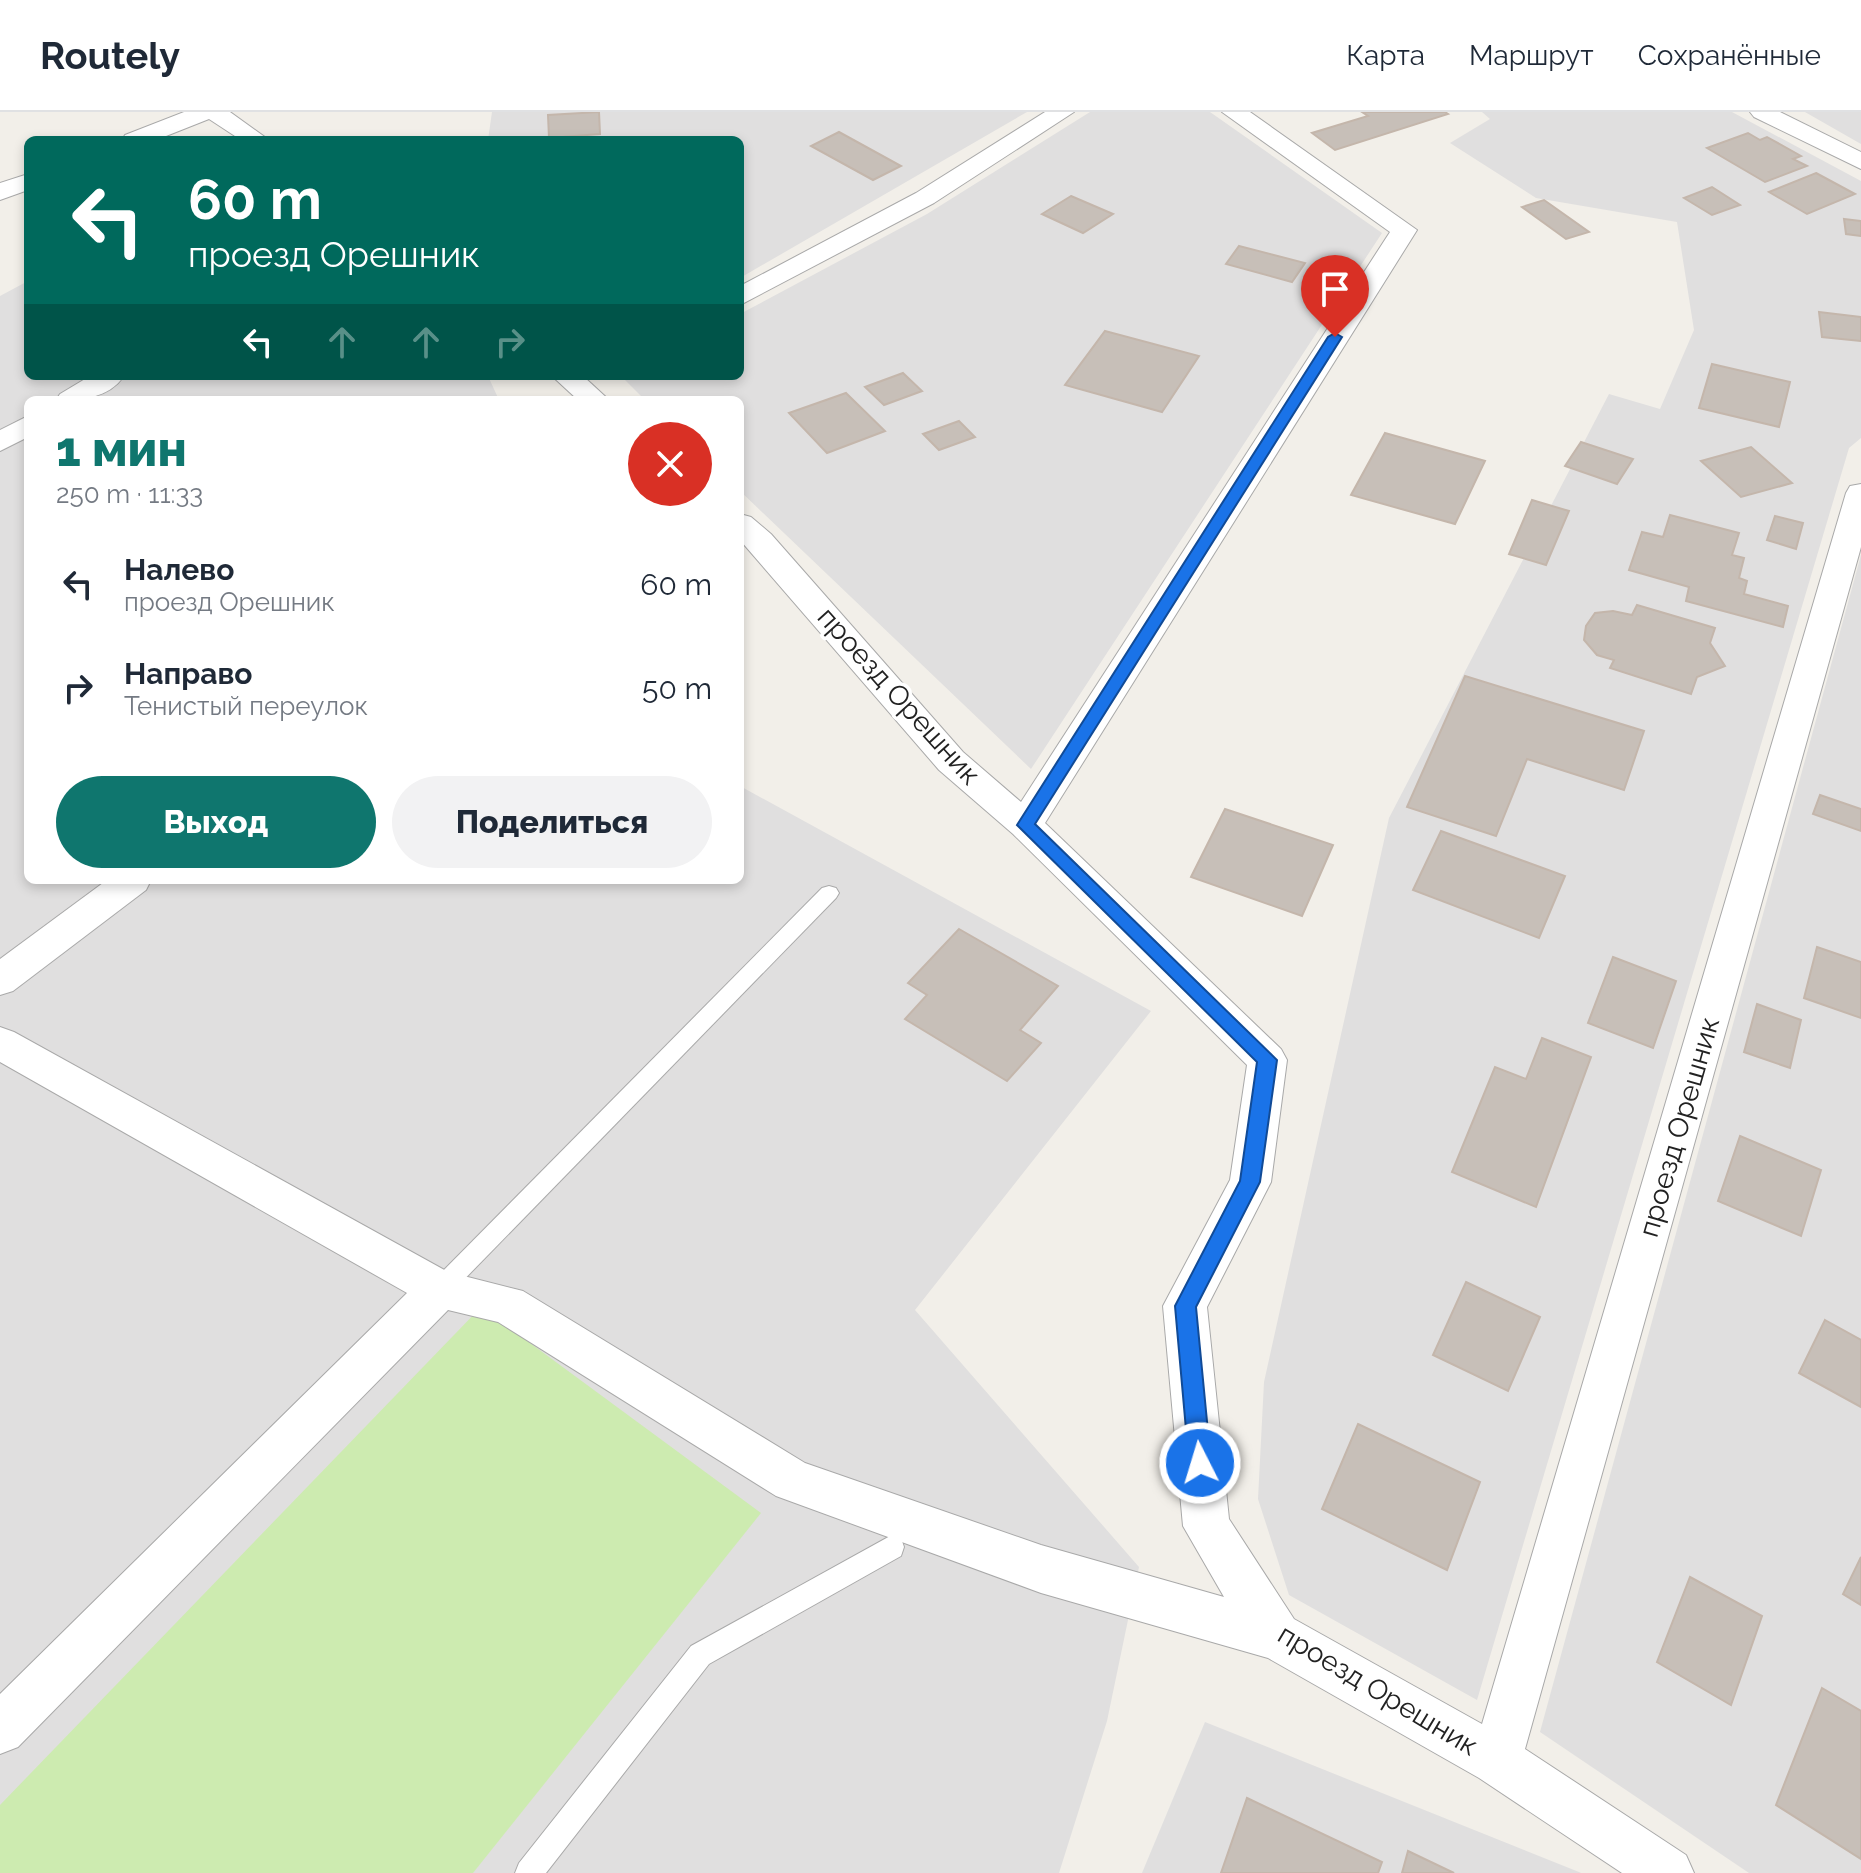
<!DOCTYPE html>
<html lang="ru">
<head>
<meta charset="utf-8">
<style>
	body { margin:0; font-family:Raleway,sans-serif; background:#f2f2f3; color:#1f2937; height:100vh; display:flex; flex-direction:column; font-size:30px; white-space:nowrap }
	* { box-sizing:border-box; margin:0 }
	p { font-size:26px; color:#747a83 }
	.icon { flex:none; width:44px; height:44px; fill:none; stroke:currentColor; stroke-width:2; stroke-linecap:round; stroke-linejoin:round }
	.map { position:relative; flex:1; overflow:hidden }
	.side { position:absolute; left:24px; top:284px; width:720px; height:488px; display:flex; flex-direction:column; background:#fff; border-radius:12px; box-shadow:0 4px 12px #0003 }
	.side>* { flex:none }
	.guide { position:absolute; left:24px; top:24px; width:720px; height:244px; border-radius:12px; box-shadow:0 4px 12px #0003; background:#00695c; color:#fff; overflow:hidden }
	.pin { position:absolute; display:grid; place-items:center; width:68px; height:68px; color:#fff; margin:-82px -34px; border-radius:50% 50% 50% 0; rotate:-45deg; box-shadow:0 0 8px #0007 }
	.pin .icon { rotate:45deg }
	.me { position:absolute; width:88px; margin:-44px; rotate:355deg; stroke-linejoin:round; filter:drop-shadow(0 0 6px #0008) }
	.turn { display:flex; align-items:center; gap:28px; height:168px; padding:0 32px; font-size:36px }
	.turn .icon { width:104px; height:104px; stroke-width:2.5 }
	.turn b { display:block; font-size:56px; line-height:68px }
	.lanes { display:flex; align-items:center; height:76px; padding:0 32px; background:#0003; justify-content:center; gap:40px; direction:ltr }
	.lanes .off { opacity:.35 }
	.round { display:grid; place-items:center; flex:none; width:84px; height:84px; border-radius:42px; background:#f2f2f3 }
	.headline { display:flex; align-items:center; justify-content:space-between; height:136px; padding:0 32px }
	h1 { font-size:48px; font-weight:800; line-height:60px; color:#0f766e }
	.button { display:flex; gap:16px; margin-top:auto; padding:16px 32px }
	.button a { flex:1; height:92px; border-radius:48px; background:#0f766e; color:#fff; font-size:32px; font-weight:800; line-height:92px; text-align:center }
	.button a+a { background:#f2f2f3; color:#1f2937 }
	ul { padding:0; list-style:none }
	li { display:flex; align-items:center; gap:24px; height:104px; padding:0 32px }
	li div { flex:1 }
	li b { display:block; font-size:30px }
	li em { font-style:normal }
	header { display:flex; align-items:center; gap:48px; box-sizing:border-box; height:112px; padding:0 40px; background:#fff; border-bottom:2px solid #e0e1e3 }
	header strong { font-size:38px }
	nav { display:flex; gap:44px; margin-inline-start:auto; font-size:28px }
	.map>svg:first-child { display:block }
	.residential { fill:#e0dfdf }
	.grass { fill:#cdebb0 }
	.building { fill:#c7bfb8; stroke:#c4b6ab; stroke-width:2 }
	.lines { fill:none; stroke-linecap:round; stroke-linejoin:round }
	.lane-casing { stroke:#a9a9a9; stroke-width:2 }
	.street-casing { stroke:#a9a9a9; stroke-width:2 }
	.lane { fill:#fff; fill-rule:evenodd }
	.street { fill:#fff; fill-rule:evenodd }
	.route { fill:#1a73e8; stroke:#114b97; stroke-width:2 }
	.labels { text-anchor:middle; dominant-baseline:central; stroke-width:7; stroke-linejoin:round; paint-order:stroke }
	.street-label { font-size:28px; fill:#222; stroke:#fff }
</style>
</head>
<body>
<header>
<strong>Routely</strong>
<nav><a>Карта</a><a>Маршрут</a><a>Сохранённые</a></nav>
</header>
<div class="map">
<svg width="1861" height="1761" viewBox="0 0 1861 1761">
	<rect width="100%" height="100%" fill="#f2efe9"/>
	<g class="residential">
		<path d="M492,0H1027L740,166V28H488Z"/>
		<path d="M1090,0H1210L1382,121L1031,657L740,379V288H645L622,265L740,264V202L927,102Z"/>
		<path d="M1482,0H1732L1861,69V326L1849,336L1477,1588L1289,1483L1258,1387L1264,1270L1389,706L1609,282L1660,297L1694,218L1677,110L1536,86L1450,31L1490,7Z"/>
		<path d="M1805,0H1861V32Z"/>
		<path d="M28,169V264H488L499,288H28V768H740V674L1151,899L915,1198L1139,1455L1107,1609L1059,1761H0V184Z"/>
		<path d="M1861,443V1761H1749L1540,1620Z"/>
		<path d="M1205,1610L1579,1760L1581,1761H1142Z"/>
	</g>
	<path class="grass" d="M481,1195L761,1401L473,1761H0V1693Z"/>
	<g class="building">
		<path d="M599,0L600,22L549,26L548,3Z"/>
		<path d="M1362,0H1445L1448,2L1335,38L1312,21L1368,4Z"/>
		<path d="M839,20L901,54L873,68L811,34Z"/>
		<path d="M1748,21L1760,28L1767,25L1801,44L1793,47L1807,54L1765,70L1707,36Z"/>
		<path d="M1816,61L1855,82L1807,102L1769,80Z"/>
		<path d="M1712,75L1740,93L1712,103L1684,86Z"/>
		<path d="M1071,84L1113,102L1083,121L1042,102Z"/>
		<path d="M1544,88L1589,120L1566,127L1522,95Z"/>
		<path d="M1844,107L1861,109V124L1846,122Z"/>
		<path d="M1239,134L1305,151L1292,170L1226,152Z"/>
		<path d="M1819,200L1861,205V229L1822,225Z"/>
		<path d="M1105,219L1199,244L1162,300L1065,273Z"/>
		<path d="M1712,252L1790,270L1779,315L1699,296Z"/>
		<path d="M903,261L922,279L884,293L865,275Z"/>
		<path d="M846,281L885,319L827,341L789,301Z"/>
		<path d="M959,309L975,325L939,338L923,322Z"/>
		<path d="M1385,321L1485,349L1455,412L1351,383Z"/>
		<path d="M1581,330L1633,347L1617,372L1565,354Z"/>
		<path d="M1751,335L1792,371L1741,385L1701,349Z"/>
		<path d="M1532,388L1569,399L1546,453L1509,442Z"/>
		<path d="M1670,403L1739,421L1732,443L1744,446L1739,466L1747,469L1744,482L1788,494L1783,515L1686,489L1689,475L1629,458L1642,420L1663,425Z"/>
		<path d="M1775,404L1803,411L1796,437L1767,428Z"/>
		<path d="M1637,493L1715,516L1710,531L1725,554L1697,565L1691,582L1610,556L1614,548L1597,543L1584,528L1586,514L1595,501L1613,499L1632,503Z"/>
		<path d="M1465,564L1644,619L1624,678L1527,647L1496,724L1407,695Z"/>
		<path d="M1820,683L1861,697V719L1813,702Z"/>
		<path d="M1225,697L1333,733L1302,804L1191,765Z"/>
		<path d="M1441,719L1565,764L1539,826L1413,778Z"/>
		<path d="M959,817L1058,874L1020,918L1041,931L1007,969L905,907L927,883L908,871Z"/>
		<path d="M1817,835L1861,850V906L1804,886Z"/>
		<path d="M1613,845L1676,869L1653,936L1588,911Z"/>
		<path d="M1757,892L1801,908L1790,956L1744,940Z"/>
		<path d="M1542,926L1591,945L1536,1095L1452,1060L1495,955L1526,967Z"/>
		<path d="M1740,1024L1821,1058L1801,1124L1718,1089Z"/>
		<path d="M1466,1170L1540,1205L1508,1279L1433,1243Z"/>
		<path d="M1825,1208L1861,1228V1295L1799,1261Z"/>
		<path d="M1358,1312L1480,1370L1447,1458L1322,1397Z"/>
		<path d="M1861,1445V1493L1843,1482Z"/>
		<path d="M1690,1465L1762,1504L1731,1593L1657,1550Z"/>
		<path d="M1822,1576L1861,1599V1747L1776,1693Z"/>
		<path d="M1247,1686L1382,1750L1378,1761H1221Z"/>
		<path d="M1408,1739L1454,1761H1402Z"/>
	</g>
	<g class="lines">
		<defs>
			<g id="lane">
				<path d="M829,774L836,776L839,781L836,786L448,1184L440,1187L432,1184L429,1177L432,1170L822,776Z"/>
				<path d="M892,1423L901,1426L904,1435L901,1444L709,1552L546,1761H515L519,1751L691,1534Z"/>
			</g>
			<g id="street">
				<path d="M184,0H230L269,28H241L209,7L156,28H122L125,23Z"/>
				<path d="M1045,0H1074L934,91L740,193V174L916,81Z"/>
				<path d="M1222,0H1250L1417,118L1045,711L1281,937L1287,948L1271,1070L1207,1195L1229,1407L1294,1507L1482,1612L1846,381L1850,374L1861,372V435L1525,1637L1686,1743L1694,1761H1622L1479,1666L1268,1546L1041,1481L776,1384L498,1210L448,1198L18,1635L0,1642V1582L407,1181L0,950V915L14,920L448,1160L523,1179L805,1351L1041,1433L1224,1485L1183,1414L1163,1194L1230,1068L1247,953L1013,722L939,658L740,428V402L751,405L771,422L963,640L1021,690L1390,120Z"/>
				<path d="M1750,0H1780L1861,40V57L1754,5Z"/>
				<path d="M28,62V78L0,88V71Z"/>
				<path d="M90,264H124C108,287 81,288 56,288L60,282Z"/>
				<path d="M552,264H583L609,288H578Z"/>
				<path d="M28,304V325L0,339V318Z"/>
				<path d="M107,768H151L146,778L13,879L0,883V847Z"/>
			</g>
		</defs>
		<use href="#lane" class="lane-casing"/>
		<use href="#street" class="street-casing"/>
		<use href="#lane" class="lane"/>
		<use href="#street" class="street"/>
	</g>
	<path class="route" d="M1335,221L1342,225L1035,712L1277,948L1260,1070L1196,1195L1211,1351L1208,1359L1200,1362L1192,1359L1189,1351L1175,1194L1240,1069L1257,950L1017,713L1328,225Z"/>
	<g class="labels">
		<g class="street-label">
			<text transform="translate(899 584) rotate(48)">проезд Орешник</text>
			<text transform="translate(1679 1015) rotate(-74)">проезд Орешник</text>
			<text transform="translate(1378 1578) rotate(31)">проезд Орешник</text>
		</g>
	</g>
</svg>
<div class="pin" style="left:1335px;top:225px;background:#d93025"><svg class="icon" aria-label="arrive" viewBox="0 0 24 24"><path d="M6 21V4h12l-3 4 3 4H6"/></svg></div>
<svg class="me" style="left:1200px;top:1351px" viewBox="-20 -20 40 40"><circle r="17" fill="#1a73e8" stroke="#fff" stroke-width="3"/><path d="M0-11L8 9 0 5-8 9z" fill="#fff"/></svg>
<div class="guide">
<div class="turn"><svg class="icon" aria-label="left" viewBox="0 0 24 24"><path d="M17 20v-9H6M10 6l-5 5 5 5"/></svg><div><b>60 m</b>проезд Орешник</div></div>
<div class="lanes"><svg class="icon" aria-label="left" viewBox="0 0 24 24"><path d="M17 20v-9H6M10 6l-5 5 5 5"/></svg><svg class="icon off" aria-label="ahead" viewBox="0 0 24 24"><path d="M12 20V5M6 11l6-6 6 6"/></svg><svg class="icon off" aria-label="ahead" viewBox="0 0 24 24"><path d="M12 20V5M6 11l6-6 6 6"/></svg><svg class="icon off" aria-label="right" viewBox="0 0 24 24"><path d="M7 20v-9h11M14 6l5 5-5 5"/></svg></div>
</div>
<section class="side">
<div class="headline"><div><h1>1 мин</h1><p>250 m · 11:33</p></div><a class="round" style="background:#d93025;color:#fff"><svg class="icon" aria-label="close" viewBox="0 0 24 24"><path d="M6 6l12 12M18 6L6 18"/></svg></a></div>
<ul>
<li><svg class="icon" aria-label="left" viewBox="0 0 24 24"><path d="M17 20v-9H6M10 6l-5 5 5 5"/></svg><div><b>Налево</b><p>проезд Орешник</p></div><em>60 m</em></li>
<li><svg class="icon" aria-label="right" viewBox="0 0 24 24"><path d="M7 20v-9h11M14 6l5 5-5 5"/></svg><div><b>Направо</b><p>Тенистый переулок</p></div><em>50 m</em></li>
</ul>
<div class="button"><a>Выход</a><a>Поделиться</a></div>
</section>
</div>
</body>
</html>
